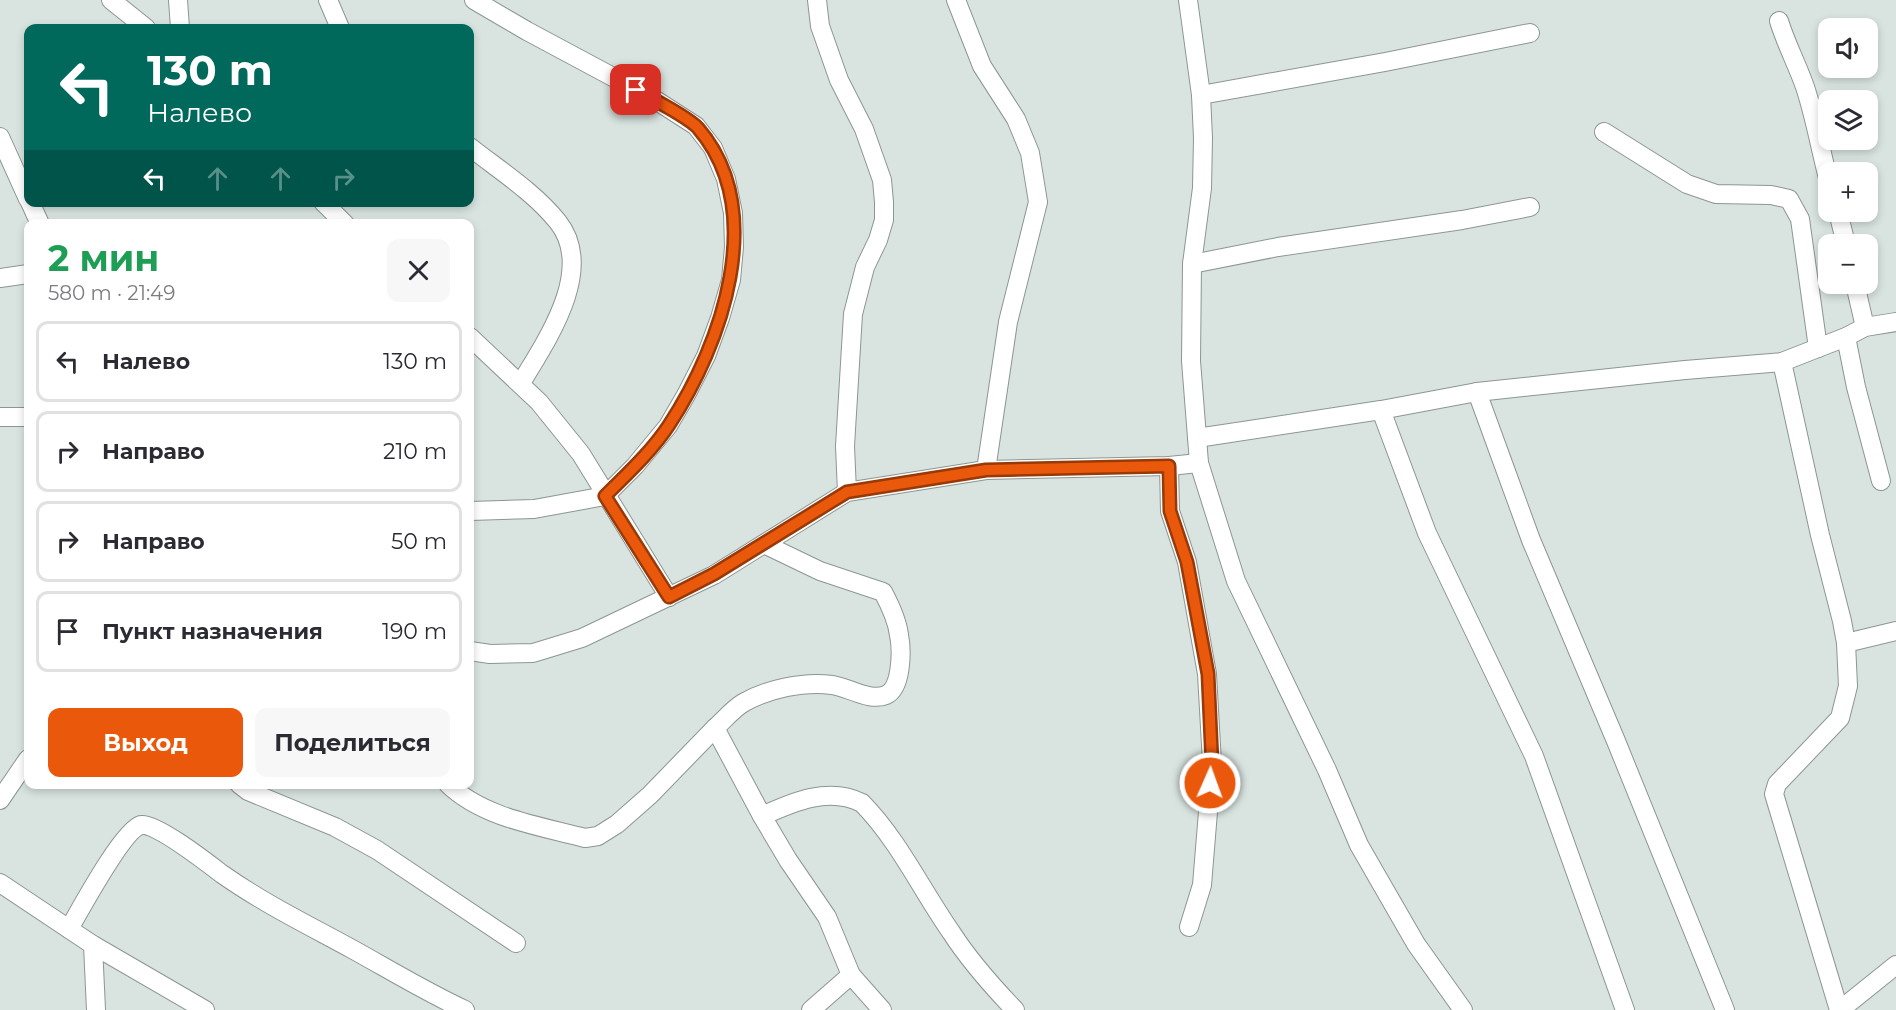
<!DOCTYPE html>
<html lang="ru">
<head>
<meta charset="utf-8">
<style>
	body { margin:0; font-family:Montserrat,sans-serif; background:#f7f7f7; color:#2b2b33; height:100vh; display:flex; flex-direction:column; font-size:22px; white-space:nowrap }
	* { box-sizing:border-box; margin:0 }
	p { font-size:20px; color:#7c7c81 }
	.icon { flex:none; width:33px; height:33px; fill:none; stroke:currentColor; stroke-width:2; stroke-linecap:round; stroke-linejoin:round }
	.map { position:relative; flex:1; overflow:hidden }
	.panel { position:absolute; left:24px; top:219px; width:450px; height:570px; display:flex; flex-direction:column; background:#fff; border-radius:12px; box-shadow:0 3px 9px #0003 }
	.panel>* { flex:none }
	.hud { position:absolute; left:24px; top:24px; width:450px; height:183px; border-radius:12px; box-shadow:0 3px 9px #0003; background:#00695c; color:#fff; overflow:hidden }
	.controls { position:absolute; left:1818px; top:18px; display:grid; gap:12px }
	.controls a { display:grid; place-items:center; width:60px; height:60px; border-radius:12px; background:#fff; box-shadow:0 3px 9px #0003; font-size:30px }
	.pin { position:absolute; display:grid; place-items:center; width:51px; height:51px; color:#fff; margin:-26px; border-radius:12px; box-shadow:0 3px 9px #0006 }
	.me { position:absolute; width:66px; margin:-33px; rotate:2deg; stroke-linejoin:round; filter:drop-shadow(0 0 4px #0008) }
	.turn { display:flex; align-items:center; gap:21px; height:126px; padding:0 24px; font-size:27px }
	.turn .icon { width:78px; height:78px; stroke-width:2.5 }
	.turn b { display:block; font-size:42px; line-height:51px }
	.lanes { display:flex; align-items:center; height:57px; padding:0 24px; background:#0003; justify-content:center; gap:30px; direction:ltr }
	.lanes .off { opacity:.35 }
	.round { display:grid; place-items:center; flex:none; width:63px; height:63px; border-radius:12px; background:#f7f7f7 }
	.headline { display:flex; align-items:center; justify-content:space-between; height:102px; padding:0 24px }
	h1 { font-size:36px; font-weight:700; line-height:45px; color:#1e9e55 }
	.button { display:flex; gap:12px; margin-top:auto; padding:12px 24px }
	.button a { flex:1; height:69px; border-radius:12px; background:#ea580c; color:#fff; font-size:24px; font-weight:700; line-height:69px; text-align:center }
	.button a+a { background:#f7f7f7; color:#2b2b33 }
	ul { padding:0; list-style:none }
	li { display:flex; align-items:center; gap:18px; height:81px; margin:0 12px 9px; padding:0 12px; border:3px solid #e1e1e2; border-radius:12px }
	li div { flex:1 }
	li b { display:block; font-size:22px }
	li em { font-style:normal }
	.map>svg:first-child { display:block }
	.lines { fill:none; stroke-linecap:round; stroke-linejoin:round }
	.minor-casing { stroke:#8c9692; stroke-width:20 }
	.minor { stroke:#fff; stroke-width:18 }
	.route-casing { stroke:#983908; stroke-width:15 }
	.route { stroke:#ea580c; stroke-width:10 }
</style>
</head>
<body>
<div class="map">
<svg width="1896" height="1010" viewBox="0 0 1896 1010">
	<rect width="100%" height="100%" fill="#d9e4e0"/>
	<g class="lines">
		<defs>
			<g id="minor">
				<path d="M111,0L146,28"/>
				<path d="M178,0L180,28"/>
				<path d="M328,0L340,28"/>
				<path d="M817,0L820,26L839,80L864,129L882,180L884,202V220L878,240L865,267L853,314L845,446L847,492"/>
				<path d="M956,0L982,66L1016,119L1030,153L1038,202L1008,322L986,470"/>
				<path d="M1188,0L1201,95L1203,138L1202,188L1192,264L1191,361L1199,463L1236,581L1327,770L1359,845L1416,944L1463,1010"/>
				<path d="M1779,21C1786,44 1797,64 1805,87C1815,117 1820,148 1828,178"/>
				<path d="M1201,95L1385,62L1530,33"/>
				<path d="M1604,132L1687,184L1716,194L1771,195L1789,199L1800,219L1818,348"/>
				<path d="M0,137L28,199"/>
				<path d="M470,147C499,170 534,192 558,222C596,270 546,341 521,383"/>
				<path d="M30,202L40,224"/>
				<path d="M323,202L345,224"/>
				<path d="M1838,212L1846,244"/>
				<path d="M1192,264L1278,247L1462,220L1530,207"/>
				<path d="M0,278L28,274"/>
				<path d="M1855,284L1865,327"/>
				<path d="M470,337L539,402L581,454L669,597"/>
				<path d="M1846,337L1856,387L1881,481"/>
				<path d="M1782,362L1820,535L1842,621L1846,643L1848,686L1840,718L1777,784L1774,794L1839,1010"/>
				<path d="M1477,392L1531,540L1616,741L1725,1010"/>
				<path d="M1381,410L1427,533L1534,756L1625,1010"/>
				<path d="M0,417H28"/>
				<path d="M1197,438L1381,410L1477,392L1685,370L1782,362L1846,337L1865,327L1896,322"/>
				<path d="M1169,466L1170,511L1187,562L1207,674L1212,763L1202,885L1189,927"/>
				<path d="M470,511L534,509L605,496L635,466L668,426L686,395L706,356L720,318L731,280L734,247L733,213L726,179L713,148L696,126L654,99L527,31L474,0"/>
				<path d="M764,544L820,571L883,592C890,605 897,619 899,635C902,650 902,688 886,695C870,702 848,687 832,685C804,681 767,689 743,703C733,709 724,720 715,728L762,816C793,802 829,786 862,803C899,841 921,889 951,932C969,960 992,986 1015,1010"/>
				<path d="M1846,643L1896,631"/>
				<path d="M470,651L490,654L533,653L582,638L714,575L847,492L986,470L1169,466L1199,463"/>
				<path d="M239,784L248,791L335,827L377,850L516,943"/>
				<path d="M448,784C483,818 540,826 585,838L598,836L617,824L650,795L715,728"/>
				<path d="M0,800L28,759"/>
				<path d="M762,816L788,860L827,917L851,975L811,1010"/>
				<path d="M0,883L93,945L205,1010"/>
				<path d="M69,929C80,910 123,830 141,825C155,822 209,864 222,874C263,903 308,925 352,949C390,970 426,992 465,1010"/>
				<path d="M93,945L96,1010"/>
				<path d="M851,975L882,1010"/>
				<path d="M1840,1010L1896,965"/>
			</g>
		</defs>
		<use href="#minor" class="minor-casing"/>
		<use href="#minor" class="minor"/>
	</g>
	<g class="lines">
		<defs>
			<path id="route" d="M636,90C651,98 688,117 698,128C769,211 722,344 669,425C652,451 627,474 605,496L669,597L714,574L847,492L986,470L1169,466L1170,511L1187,562L1208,674L1212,763L1210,783"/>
		</defs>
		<use href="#route" class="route-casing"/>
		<use href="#route" class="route"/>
	</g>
</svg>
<div class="controls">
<a><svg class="icon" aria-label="sound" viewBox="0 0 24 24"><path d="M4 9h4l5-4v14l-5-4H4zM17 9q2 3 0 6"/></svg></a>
<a><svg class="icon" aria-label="layers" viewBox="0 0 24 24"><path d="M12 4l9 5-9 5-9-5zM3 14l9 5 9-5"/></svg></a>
<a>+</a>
<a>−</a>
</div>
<div class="pin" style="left:636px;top:90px;background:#d93025"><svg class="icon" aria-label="arrive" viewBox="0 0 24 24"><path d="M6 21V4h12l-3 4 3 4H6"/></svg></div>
<svg class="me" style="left:1210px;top:783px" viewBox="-20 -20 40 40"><circle r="17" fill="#ea580c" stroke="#fff" stroke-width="3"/><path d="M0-11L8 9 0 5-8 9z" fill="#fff"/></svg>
<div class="hud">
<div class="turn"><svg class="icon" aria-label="left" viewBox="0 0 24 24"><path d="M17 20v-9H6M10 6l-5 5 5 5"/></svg><div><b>130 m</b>Налево</div></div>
<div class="lanes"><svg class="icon" aria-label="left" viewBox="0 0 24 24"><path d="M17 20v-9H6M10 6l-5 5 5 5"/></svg><svg class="icon off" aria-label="ahead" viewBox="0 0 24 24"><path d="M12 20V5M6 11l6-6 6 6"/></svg><svg class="icon off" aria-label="ahead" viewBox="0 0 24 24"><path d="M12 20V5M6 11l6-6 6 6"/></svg><svg class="icon off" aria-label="right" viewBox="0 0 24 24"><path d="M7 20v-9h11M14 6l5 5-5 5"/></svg></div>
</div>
<section class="panel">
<div class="headline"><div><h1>2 мин</h1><p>580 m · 21:49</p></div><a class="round"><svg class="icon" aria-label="close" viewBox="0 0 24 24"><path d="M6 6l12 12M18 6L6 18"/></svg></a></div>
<ul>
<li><svg class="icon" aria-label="left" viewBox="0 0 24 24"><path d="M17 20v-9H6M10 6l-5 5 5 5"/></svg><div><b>Налево</b></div><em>130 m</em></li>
<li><svg class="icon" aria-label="right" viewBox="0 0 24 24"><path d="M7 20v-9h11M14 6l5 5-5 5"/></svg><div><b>Направо</b></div><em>210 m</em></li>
<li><svg class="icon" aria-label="right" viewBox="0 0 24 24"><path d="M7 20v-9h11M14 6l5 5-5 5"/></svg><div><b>Направо</b></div><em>50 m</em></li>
<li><svg class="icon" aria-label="arrive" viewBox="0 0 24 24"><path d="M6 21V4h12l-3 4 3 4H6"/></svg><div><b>Пункт назначения</b></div><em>190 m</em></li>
</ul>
<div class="button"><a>Выход</a><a>Поделиться</a></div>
</section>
</div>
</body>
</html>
